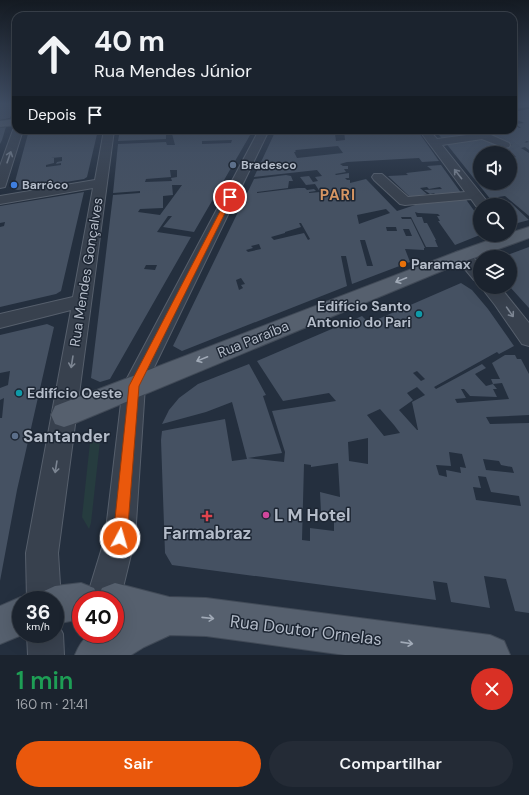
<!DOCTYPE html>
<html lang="pt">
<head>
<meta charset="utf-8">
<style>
	body { margin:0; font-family:"DM Sans",sans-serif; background:#242b36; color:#f1f3f6; height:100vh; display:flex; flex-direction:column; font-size:15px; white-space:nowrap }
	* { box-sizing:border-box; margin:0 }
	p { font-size:13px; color:#a0a4aa }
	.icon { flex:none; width:22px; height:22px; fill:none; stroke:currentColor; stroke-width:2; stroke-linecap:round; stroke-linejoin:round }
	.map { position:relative; height:655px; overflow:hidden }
	.details { display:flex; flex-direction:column; background:#1b232e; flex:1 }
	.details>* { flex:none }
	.guide { position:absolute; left:12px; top:12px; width:505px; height:122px; border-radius:12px; box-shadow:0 4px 16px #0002,0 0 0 1px #39404a; background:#1b232e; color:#f1f3f6; overflow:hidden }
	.controls { position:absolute; left:473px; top:146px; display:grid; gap:8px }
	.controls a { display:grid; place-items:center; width:44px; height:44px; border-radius:50%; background:#1b232e; box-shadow:0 4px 16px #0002,0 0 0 1px #39404a; font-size:20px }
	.speed { position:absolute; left:12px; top:591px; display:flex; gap:8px; font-size:20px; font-weight:700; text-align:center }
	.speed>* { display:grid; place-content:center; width:52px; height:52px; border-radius:50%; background:#1b232e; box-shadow:0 4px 16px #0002,0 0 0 1px #39404a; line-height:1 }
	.speed small { font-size:10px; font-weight:400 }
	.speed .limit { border:6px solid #d22; background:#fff; color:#111 }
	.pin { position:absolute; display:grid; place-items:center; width:34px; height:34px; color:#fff; margin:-17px; border:2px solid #fff; border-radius:50%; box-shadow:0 1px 4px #0007 }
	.me { position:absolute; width:44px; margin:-22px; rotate:6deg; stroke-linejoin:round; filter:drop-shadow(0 0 3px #0008) }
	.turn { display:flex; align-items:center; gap:14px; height:84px; padding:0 16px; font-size:18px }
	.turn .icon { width:52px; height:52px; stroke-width:2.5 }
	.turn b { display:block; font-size:28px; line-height:34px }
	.then { display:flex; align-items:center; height:38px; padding:0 16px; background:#0003; gap:8px; font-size:15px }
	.round { display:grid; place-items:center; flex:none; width:42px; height:42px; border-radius:21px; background:#242b36 }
	.headline { display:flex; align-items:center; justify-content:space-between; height:68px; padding:0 16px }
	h1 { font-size:24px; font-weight:600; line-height:30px; color:#1e9e55 }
	.action { display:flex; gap:8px; margin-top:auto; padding:8px 16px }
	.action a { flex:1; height:46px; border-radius:24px; background:#ea580c; color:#fff; font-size:16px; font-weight:600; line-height:46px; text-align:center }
	.action a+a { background:#242b36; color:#f1f3f6 }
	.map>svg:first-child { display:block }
	.green { fill:#263c3f }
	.building { fill:#455162; fill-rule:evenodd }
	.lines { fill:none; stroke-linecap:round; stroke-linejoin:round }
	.minor-casing { stroke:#565f6c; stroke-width:2 }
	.major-casing { stroke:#414a57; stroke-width:2 }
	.minor { fill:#38414e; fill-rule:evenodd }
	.major { fill:#56606e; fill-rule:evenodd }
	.oneway { stroke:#7c8592 }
	.oneway2 { stroke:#a1aab7 }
	.route { fill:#ea580c; stroke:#983908 }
	.service-dot { fill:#5c6f8a; stroke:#1d2633; stroke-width:1.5 }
	.shop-dot { fill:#3f7fe0; stroke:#1d2633; stroke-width:1.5 }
	.food-dot { fill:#e8710a; stroke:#1d2633; stroke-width:1.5 }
	.culture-dot { fill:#0f9aa8; stroke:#1d2633; stroke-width:1.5 }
	.hotel-dot { fill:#d1479c; stroke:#1d2633; stroke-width:1.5 }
	.health-dot { fill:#e0444e; stroke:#1d2633; stroke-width:1.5 }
	.labels { text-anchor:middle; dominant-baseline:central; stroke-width:3; stroke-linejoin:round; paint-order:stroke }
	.far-poi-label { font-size:12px; font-weight:bold; fill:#b4bcc9; stroke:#1d2633; text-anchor:start }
	.poi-label { font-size:14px; font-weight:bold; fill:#b4bcc9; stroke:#1d2633; text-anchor:start }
	.street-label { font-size:14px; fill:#b4bcc9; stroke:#1d2633 }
	.far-district-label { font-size:15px; font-weight:bold; letter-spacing:1px; fill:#d59563; stroke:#1d2633 }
	.near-poi-label { font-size:17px; font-weight:bold; fill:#b4bcc9; stroke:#1d2633; text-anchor:start }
	.near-street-label { font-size:17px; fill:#b4bcc9; stroke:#1d2633 }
</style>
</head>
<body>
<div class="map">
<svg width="529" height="655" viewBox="0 0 529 655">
	<rect width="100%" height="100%" fill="#242f3e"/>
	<path class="green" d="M101,432L91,523L89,529L82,517L91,433Z"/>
	<g class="building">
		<path d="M0,103H15L10,118L0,120Z"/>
		<path d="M513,103H529V107L513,109Z"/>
		<path d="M529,109V142L527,141H525L527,142L524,143L529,142V150L525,147L521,148L529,153V216L505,196L498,197L500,200H505L511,203L529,220L514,224L510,223V205H495L445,142L481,137L505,146L512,145L489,134L444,141L435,130H477L480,133H485L482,130H493L496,133L503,132L501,130H513V124L519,128H521L516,124L524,123L513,118V112ZM480,153H512L516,157L510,158V183H480Z"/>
		<path d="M6,127L2,140L0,144V128Z"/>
		<path d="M29,130H98L87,177L84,179L18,190L13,189ZM62,157V161L57,162L56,164L61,163V165L46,167V165L54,163V158H51Z"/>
		<path d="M120,130H166V139L118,141Z"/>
		<path d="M171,130H180V133L253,130L194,232L163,227L172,216H168L157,232L191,237L110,379L100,382L91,378L113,195L140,193V191L113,193L118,144L166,142L167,145H175ZM232,140L231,143L202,144V141ZM170,170H177V177L171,178L172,181L145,182L146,179L171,177ZM172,185H182L160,215L138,212L140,209L163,208V196L173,195ZM146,265H157L155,270L144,269Z"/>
		<path d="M276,130H333L322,132L324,135L335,134L336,141L345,140L344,130H417L439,161L422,162L419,158L347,162L340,164L343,166H348V169H344L346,172L335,174L336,175L349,173V178H345L347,180H350V183L366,179L397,211L424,202L465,198L480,219V235L455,245L438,221H440L437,216H440L438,214L418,213L415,212L417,217H422L424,223H427L436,240H435L438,247H426L411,217H401L402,219H411L412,221L425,248H424V250L405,249L410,262L352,284L346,256H341L347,286L182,351L173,346L254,179L286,175L291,176L293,181H289L288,188L257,192V193L298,188H305L307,190L314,189L316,191L309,192V193L320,192L315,184L306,185L300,177L309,176L313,182L318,181L315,177L322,176L317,170L254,177ZM338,146L343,153L297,158L294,152H296L295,151L296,150ZM386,209L390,213L359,224L357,215ZM299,223H301L310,239L308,240L304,233L274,240L271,237L285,233V232L301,227ZM386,227H396L397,231H387ZM403,229H409L412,236H406ZM360,240H365L373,266H367ZM259,244L261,249L248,252L246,250L253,248L251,246ZM241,278L245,284L241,285L243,288L239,290L236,280Z"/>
		<path d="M441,165L462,194L438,197L434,193L430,194L424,190L442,189L440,187L429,189L427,187L420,188L427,194L411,198L388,176L408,175L406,173L432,170L427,166Z"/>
		<path d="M84,192L61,291L56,294L0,307V227L4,226L5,222L0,223V206Z"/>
		<path d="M529,247V308L510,287V257H502Z"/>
		<path d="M461,283L472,290L488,309L514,346L499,354L497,352L434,387L436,389L482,364L486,368L475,374L486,386L493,384L497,389H493L497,397L470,396L464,389H461L466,398L455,399L457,403L509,399L502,383L493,384L491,379H500L492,363L505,355H515L517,359H521L529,374V415L486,417L490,424L529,423V613L515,611L506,579L484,576L490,608L451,602L447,583L433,581L436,600L172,565L165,553L161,440L162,431L225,419L232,461L247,459L232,402L206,412L162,424L169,410L179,398L198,384L249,364L266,395L263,396L282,453L248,458L284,462L285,452L272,411L336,401L329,393L283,401L257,361L362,316L369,323ZM417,371L425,379L421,381L413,373ZM417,387L425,395L412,402L418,430H417L399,410L413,400L407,393ZM380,409L394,425L400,433L384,436L367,415ZM368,438V464L349,461L348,442ZM449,452L462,454L466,468L460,467L461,473L446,470L447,477L439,475L436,465L451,466ZM483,459L499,461L501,465L512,467L514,473L486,470ZM338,463L340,497L320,492L321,512L334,513V531L310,528V541L302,540L304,464L311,465V467ZM478,476L486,477L491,492L519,496L521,506L476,500L473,487L481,488Z"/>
		<path d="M47,324L54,327L17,490L0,581V418H2L4,398L0,400V388L8,385L10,371L0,373V335Z"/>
	</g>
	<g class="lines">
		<defs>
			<g id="minor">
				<path d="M16,127V130H23L6,184L5,187L0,188V166L13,130Z"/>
				<path d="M104,130H114L58,553L61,600L55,612V600H27L26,553L71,310L0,328V314L73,297L93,188L0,204V196L95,180Z"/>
				<path d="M259,130H269L145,386L135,538L120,600L115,612V600H86L105,538L123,386Z"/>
				<path d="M419,130H429L437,139L482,133L491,135L509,143L510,145L509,147L505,148L482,139L442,145L486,200L488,203L487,205H480V207L476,206L471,199L405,205L400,204L374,180L372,177L374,174H382L408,197L465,192Z"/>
				<path d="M462,251L468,252L480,265V282L474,280L454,256L456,252Z"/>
				<path d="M481,287H500L529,323V346L522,344L495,305Z"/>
				<path d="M55,621L57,622L63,634L64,655H28L27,634H55Z"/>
			</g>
			<g id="major">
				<path d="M16,119V125L0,127V121Z"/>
				<path d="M529,227V238L468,260L73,424L64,427L55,424L51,415L55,406L456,252L504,235H510V233Z"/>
				<path d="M81,583L94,588L98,597L102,588L115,583L169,597L206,598L490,635L504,641L510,655H345L206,636L170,635L144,647L131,655H75C85,631 91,634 115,634V600H81V619L55,624V600H38L42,592L55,586Z"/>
				<path d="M21,597L28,600H21V634H24L0,644V606Z"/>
			</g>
		</defs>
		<use href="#minor" class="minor-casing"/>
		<use href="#major" class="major-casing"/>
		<use href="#minor" class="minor"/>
		<use href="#major" class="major"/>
	</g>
	<defs><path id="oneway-shaft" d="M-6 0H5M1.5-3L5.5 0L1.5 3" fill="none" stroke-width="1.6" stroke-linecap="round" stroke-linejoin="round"/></defs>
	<g class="oneway">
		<use href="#oneway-shaft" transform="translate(9 157) rotate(-71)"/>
		<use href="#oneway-shaft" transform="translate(458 174) rotate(-128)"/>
		<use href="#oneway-shaft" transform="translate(510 312) rotate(55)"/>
		<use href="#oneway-shaft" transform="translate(72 362) rotate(99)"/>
		<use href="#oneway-shaft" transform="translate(56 467) rotate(99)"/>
	</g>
	<g class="oneway2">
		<use href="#oneway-shaft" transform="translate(401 280) rotate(158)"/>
		<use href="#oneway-shaft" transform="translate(202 359) rotate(158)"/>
		<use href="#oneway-shaft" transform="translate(208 618) rotate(6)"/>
		<use href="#oneway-shaft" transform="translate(407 643) rotate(8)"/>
	</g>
	<linearGradient id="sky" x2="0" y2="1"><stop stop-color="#141a22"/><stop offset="0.53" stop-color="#3f4d63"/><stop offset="1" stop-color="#3f4d63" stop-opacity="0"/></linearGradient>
	<rect width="529" height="195" fill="url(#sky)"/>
	<path class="route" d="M228,196L233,197L139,386L127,538L125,543L120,545L115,543L113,538L129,386Z"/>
	<g class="service-dot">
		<circle cx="233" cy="165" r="4"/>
		<circle cx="15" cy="436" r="4"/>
	</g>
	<circle class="shop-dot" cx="14" cy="185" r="4"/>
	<circle class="food-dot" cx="403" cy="264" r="4"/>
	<g class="culture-dot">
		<circle cx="419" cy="314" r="4"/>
		<circle cx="19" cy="393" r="4"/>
	</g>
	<circle class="hotel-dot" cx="266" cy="515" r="4"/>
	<path class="health-dot" d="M205 510h4v4h4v4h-4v4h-4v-4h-4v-4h4z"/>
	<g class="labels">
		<g class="far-poi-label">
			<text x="241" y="165">Bradesco</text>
			<text x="22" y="185">Barrôco</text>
		</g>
		<g class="poi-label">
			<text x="411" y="264">Paramax</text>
			<text x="411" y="306" text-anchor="end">Edifício Santo<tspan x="411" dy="16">Antonio do Pari</tspan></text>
			<text x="27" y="393">Edifício Oeste</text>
		</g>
		<g class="street-label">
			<text transform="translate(86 272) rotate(-81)">Rua Mendes Gonçalves</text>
			<text transform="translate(253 339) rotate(-22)">Rua Paraíba</text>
		</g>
		<g class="far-district-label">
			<text x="338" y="195">PARI</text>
		</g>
		<g class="near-poi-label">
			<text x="23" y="436">Santander</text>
			<text x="274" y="515">L M Hotel</text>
			<text x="207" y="533" text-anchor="middle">Farmabraz</text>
		</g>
		<g class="near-street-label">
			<text transform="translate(306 630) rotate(7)">Rua Doutor Ornelas</text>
		</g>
	</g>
</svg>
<div class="controls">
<a><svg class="icon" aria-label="sound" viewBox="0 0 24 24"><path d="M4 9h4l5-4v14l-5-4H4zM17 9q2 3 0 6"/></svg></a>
<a><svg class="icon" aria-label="search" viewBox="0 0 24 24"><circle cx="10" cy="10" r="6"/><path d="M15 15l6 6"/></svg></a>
<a><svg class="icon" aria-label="layers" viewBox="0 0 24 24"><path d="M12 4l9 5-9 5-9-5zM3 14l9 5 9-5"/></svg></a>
</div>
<div class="speed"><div>36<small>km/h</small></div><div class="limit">40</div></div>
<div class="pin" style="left:230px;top:197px;background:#d93025"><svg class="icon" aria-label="arrive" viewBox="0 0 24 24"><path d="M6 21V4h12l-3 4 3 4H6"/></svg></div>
<svg class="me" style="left:120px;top:538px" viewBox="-20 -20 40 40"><circle r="17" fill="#ea580c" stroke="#fff" stroke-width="3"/><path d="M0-11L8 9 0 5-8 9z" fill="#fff"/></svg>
<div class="guide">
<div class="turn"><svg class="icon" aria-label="ahead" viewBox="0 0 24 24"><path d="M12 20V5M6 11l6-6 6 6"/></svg><div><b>40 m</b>Rua Mendes Júnior</div></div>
<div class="then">Depois<svg class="icon" aria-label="arrive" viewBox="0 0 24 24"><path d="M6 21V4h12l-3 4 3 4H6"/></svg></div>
</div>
</div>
<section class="details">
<div class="headline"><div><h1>1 min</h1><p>160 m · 21:41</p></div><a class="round" style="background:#d93025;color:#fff"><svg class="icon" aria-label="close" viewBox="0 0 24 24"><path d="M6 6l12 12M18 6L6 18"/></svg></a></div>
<div class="action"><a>Sair</a><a>Compartilhar</a></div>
</section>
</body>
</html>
